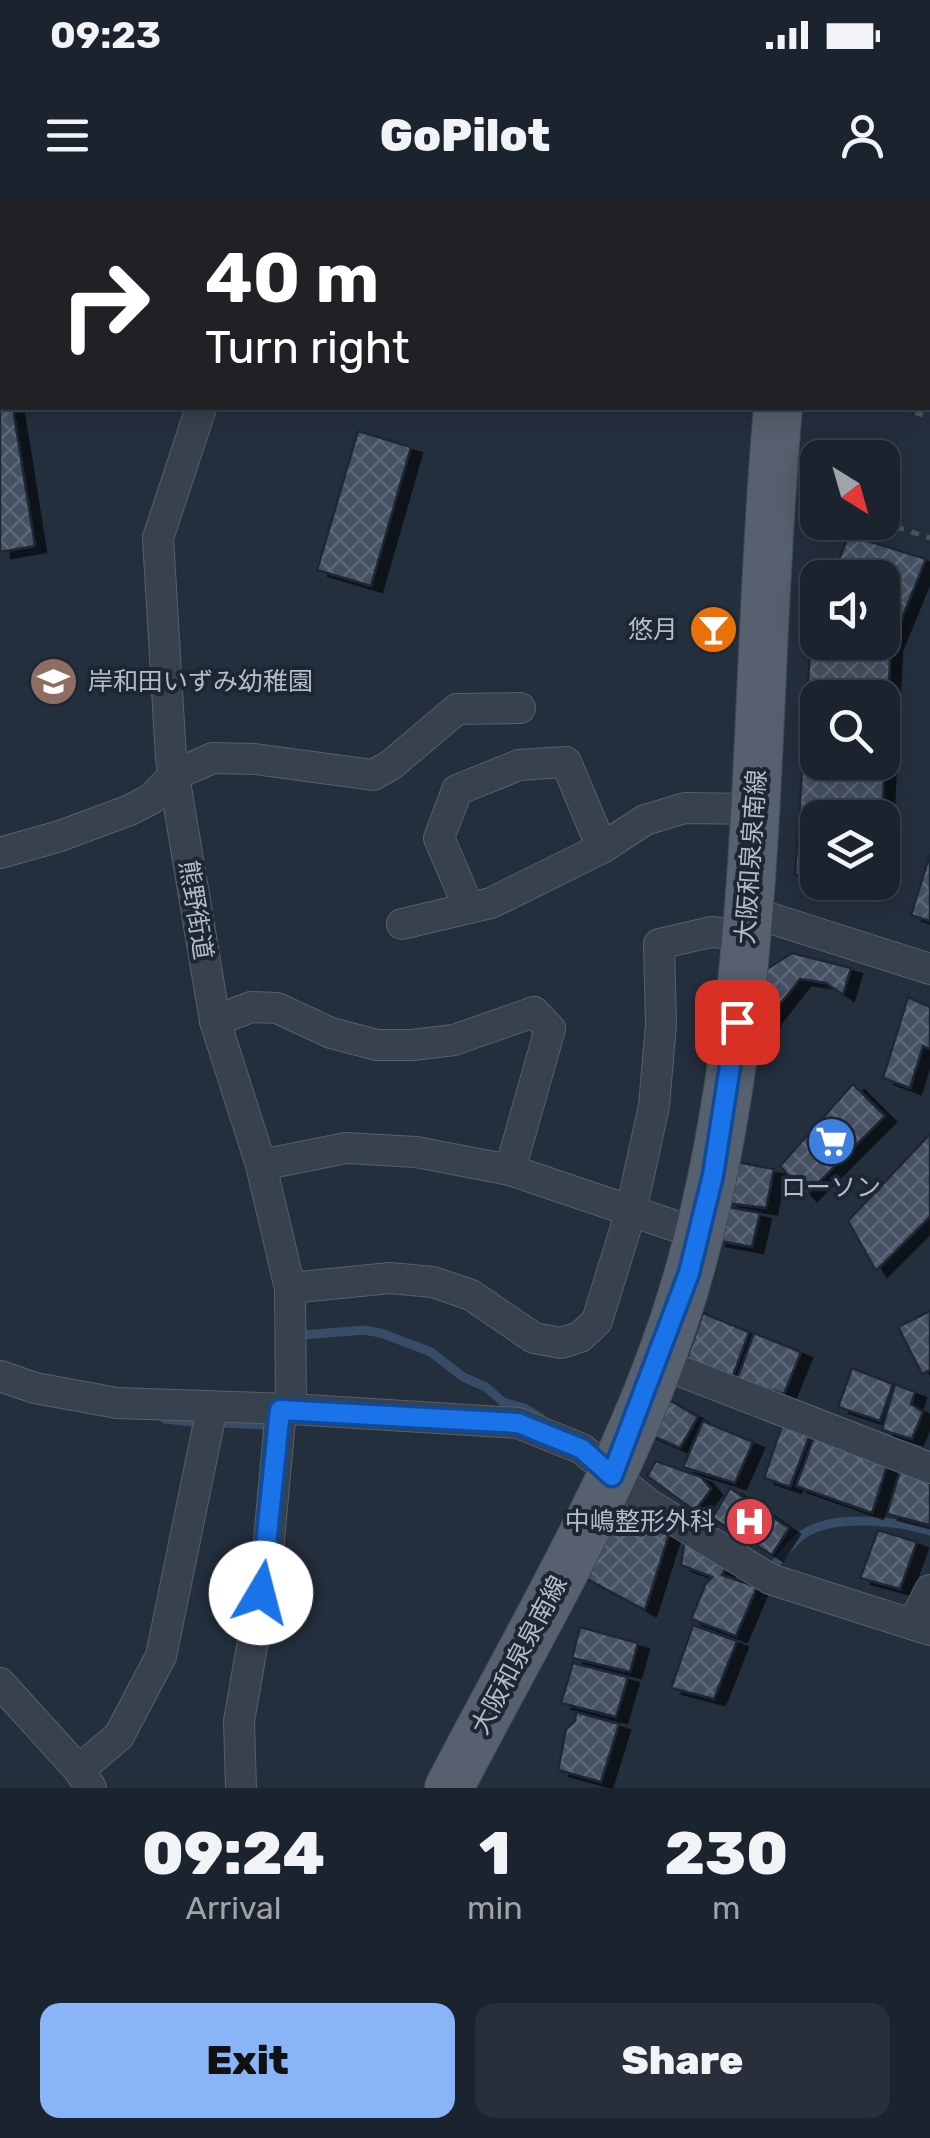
<!DOCTYPE html>
<html lang="en">
<head>
<meta charset="utf-8">
<style>
	body { margin:0; font-family:Rubik,"Noto Sans JP",sans-serif; background:#282f3a; color:#f1f3f6; height:100vh; display:flex; flex-direction:column; font-size:38px; white-space:nowrap }
	* { box-sizing:border-box; margin:0 }
	p { font-size:32px; color:#a0a4aa }
	.icon { flex:none; width:55px; height:55px; fill:none; stroke:currentColor; stroke-width:2; stroke-linecap:round; stroke-linejoin:round }
	.map { position:relative; height:1588px; overflow:hidden }
	.side { display:flex; flex-direction:column; background:#1b232e; flex:1 }
	.side>* { flex:none }
	.hud { position:absolute; left:0px; top:0px; width:930px; height:210px; box-shadow:0 5px 25px #0003,0 0 0 2px #39404a; background:#202124; color:#fff; overflow:hidden }
	.needle { width:65px; rotate:143deg }
	.tools { position:absolute; left:800px; top:240px; display:grid; gap:20px }
	.tools a { display:grid; place-items:center; width:100px; height:100px; border-radius:20px; background:#1b232e; box-shadow:0 5px 25px #0003,0 0 0 2px #39404a; font-size:50px }
	.pin { position:absolute; display:grid; place-items:center; width:85px; height:85px; color:#fff; margin:-42px; border-radius:20px; box-shadow:0 5px 15px #0006 }
	.me { position:absolute; width:110px; margin:-55px; rotate:8deg; stroke-linejoin:round; filter:drop-shadow(0 0 8px #0008) }
	.turn { display:flex; align-items:center; gap:35px; height:210px; padding:0 40px; font-size:45px }
	.turn .icon { width:130px; height:130px; stroke-width:2.5 }
	.turn b { display:block; font-size:70px; line-height:85px }
	.eta { display:flex; justify-content:space-evenly; align-items:center; height:170px; text-align:center }
	.eta b { font-size:60px; font-weight:800; line-height:70px }
	.primary-button { display:flex; gap:20px; margin-top:auto; padding:20px 40px }
	.primary-button a { flex:1; height:115px; border-radius:20px; background:#8ab4f8; color:#111; font-size:40px; font-weight:800; line-height:115px; text-align:center }
	.primary-button a+a { background:#282f3a; color:#f1f3f6 }
	.status { display:flex; justify-content:space-between; align-items:center; height:70px; padding:0 50px; background:#1b232e; direction:ltr }
	.status svg { height:28px; fill:currentColor }
	header { display:flex; justify-content:space-between; align-items:center; height:130px; padding:0 40px; background:#1b232e; font-size:45px; font-weight:800 }
	.map>svg:first-child { display:block }
	.lines { fill:none; stroke-linecap:round; stroke-linejoin:round }
	.stream { stroke:#394c67; stroke-width:9 }
	.building { fill:url(#building-cross-hatch); stroke:#1f2835; stroke-width:2.5; fill-rule:evenodd; filter:url(#shadow) }
	.minor-casing { stroke:#565f6c; stroke-width:32 }
	.primary-casing { stroke:#414a57; stroke-width:50 }
	.path { stroke:#44595c; stroke-width:5; stroke-dasharray:8 8; stroke-linecap:butt }
	.minor { stroke:#38414e; stroke-width:30 }
	.primary { stroke:#56606e; stroke-width:48 }
	.route-casing { stroke:#114b97; stroke-width:25 }
	.route { stroke:#1a73e8; stroke-width:18 }
	.labels { text-anchor:middle; dominant-baseline:central; stroke-width:8; stroke-linejoin:round; paint-order:stroke }
	.poi-label { font-size:25px; fill:#b4bcc9; stroke:#1d2633; text-anchor:end }
	.street-label { font-size:25px; fill:#b4bcc9; stroke:#1d2633 }
</style>
</head>
<body>
<div class="status"><b>09:23</b><svg viewBox="0 0 49 12"><path d="M0 12V9h3v3zM5 12V6h3v6zM10 12V3h3v9zM15 12V0h3v12zM26 1h20v11H26zM47 4h2v5h-2z"/></svg></div>
<header><svg class="icon" aria-label="menu" viewBox="0 0 24 24"><path d="M4 6h16M4 12h16M4 18h16"/></svg>GoPilot<svg class="icon" aria-label="person" viewBox="0 0 24 24"><circle cx="12" cy="8" r="4"/><path d="M4 21q1-7 8-7t8 7"/></svg></header>
<div class="map">
<svg width="930" height="1588" viewBox="0 0 930 1588">
	<defs>
		<pattern id="building-cross-hatch" width="8" height="8" patternUnits="userSpaceOnUse" patternTransform="scale(2.5)"><rect width="8" height="8" fill="#455162"/><path d="M0 0l8 8M0 8l8-8" fill="none" stroke="#5d6877"/></pattern>
		<filter id="shadow"><feDropShadow dx="11" dy="6" stdDeviation="0" flood-color="#0009"/></filter>
	</defs>
	<rect width="100%" height="100%" fill="#242f3e"/>
	<g class="lines">
		<g class="stream">
			<path d="M303,1135L364,1130L381,1133L431,1152L463,1177L486,1187L503,1202L524,1208L541,1218"/>
			<path d="M165,1219L192,1222"/>
			<path d="M222,1223L266,1225"/>
			<path d="M766,1364L772,1368C782,1357 792,1341 805,1333C837,1314 897,1321 930,1331"/>
		</g>
	</g>
	<g class="building">
		<rect x="928" y="17" width="2" height="113"/>
		<path d="M0,168H2V208H13L35,346L0,352Z"/>
		<path d="M358,231L411,247L371,386L317,370Z"/>
		<path d="M849,335L926,359L891,445L882,618H818V676L795,675L812,422L818,409V442H882V378H831ZM818,498H882V562H818Z"/>
		<path d="M930,654V721L911,715Z"/>
		<path d="M792,753L851,768L843,795L826,783L800,779L770,817L765,832L755,830L764,771Z"/>
		<path d="M908,797L930,807V849L923,846L910,888L883,878Z"/>
		<path d="M853,884L885,916L806,995L780,966Z"/>
		<path d="M930,934V1017L876,1071L848,1021Z"/>
		<path d="M737,962L774,969L766,1008L726,1003Z"/>
		<path d="M723,1006L760,1013L752,1047L715,1040Z"/>
		<path d="M930,1111V1170L922,1174L898,1127Z"/>
		<path d="M703,1113L749,1132L733,1176L686,1161Z"/>
		<path d="M754,1133L801,1152L784,1194L737,1179Z"/>
		<path d="M852,1168L893,1184L880,1221L838,1207Z"/>
		<path d="M895,1184L915,1192L911,1204L923,1212L912,1239L882,1230Z"/>
		<path d="M666,1198L698,1217L680,1248L646,1233Z"/>
		<path d="M703,1221L753,1242L735,1283L683,1267Z"/>
		<path d="M783,1222L811,1232L790,1287L764,1278Z"/>
		<path d="M815,1234L888,1263L872,1313L796,1286Z"/>
		<path d="M656,1261L701,1277L711,1289L695,1311L647,1276Z"/>
		<path d="M902,1264L930,1274V1325L887,1314Z"/>
		<path d="M730,1288L789,1328L772,1355L712,1318Z"/>
		<path d="M619,1315L669,1335L645,1410L587,1379Z"/>
		<path d="M878,1330L917,1342L900,1389L860,1378Z"/>
		<path d="M692,1343L727,1365L722,1375L757,1387L736,1436L691,1419L706,1383L712,1377L681,1365L684,1344Z"/>
		<path d="M693,1425L737,1441L714,1499L671,1488Z"/>
		<path d="M580,1427L638,1443L630,1472L572,1458Z"/>
		<path d="M573,1463L628,1477L616,1517L561,1503Z"/>
		<path d="M576,1512L619,1524L601,1582L558,1570L566,1529L575,1521Z"/>
	</g>
	<g class="lines">
		<defs>
			<g id="minor">
				<path d="M253,2L254,0"/>
				<path d="M0,115H2"/>
				<path d="M201,208L158,338L171,558L215,821L261,965L290,1088L291,1209"/>
				<path d="M0,653L60,636L130,610L151,599L174,575L213,558L255,559L373,575L391,565L457,509L520,508"/>
				<path d="M469,708L439,638L457,590L519,565L566,562L602,648"/>
				<path d="M748,711L930,769"/>
				<path d="M402,724L491,703L602,648L645,620L685,608L757,609"/>
				<path d="M215,821L251,807L277,808L331,833L377,845H412L454,840L534,812L550,829L510,970"/>
				<path d="M261,965L346,948L416,952L510,970L699,1034"/>
				<path d="M290,1088L390,1078L433,1082L471,1095L534,1138L561,1143L580,1137L597,1121L631,1011L654,906L661,824L659,744L711,732L746,735"/>
				<path d="M657,1162L930,1268"/>
				<path d="M0,1176L35,1188L117,1203L291,1209L518,1223L582,1249L647,1303L770,1379L930,1430"/>
				<path d="M913,1424L930,1390"/>
				<path d="M0,1483L79,1570"/>
				<path d="M91,1588L79,1570L119,1536L161,1456L212,1208"/>
				<path d="M241,1588L239,1521L267,1361L281,1210"/>
			</g>
			<g id="primary">
				<path d="M794,2L795,0"/>
				<path d="M449,1588C536,1420 639,1253 690,1069C768,789 752,494 778,208"/>
			</g>
		</defs>
		<use href="#minor" class="minor-casing"/>
		<use href="#primary" class="primary-casing"/>
		<g class="path">
			<path d="M900,208L930,217"/>
			<path d="M881,322L930,338"/>
		</g>
		<use href="#minor" class="minor"/>
		<use href="#primary" class="primary"/>
	</g>
	<g class="lines">
		<defs>
			<path id="route" d="M261,1393L280,1210L518,1223L582,1249L612,1276L689,1073L713,975L737,822"/>
		</defs>
		<use href="#route" class="route-casing"/>
		<use href="#route" class="route"/>
	</g>
	<defs>
		<symbol id="bar-disc" viewBox="-11 -11 22 22"><circle r="9.5" fill="#e8710a" stroke="#1d2633"/><path d="M-6-5H6L.8 .8V4.5H3.5V6h-7V4.5H-.8V.8Z" fill="#fff"/></symbol>
		<symbol id="school-disc" viewBox="-11 -11 22 22"><circle r="9.5" fill="#8d6e63" stroke="#1d2633"/><path d="M0-5L7-2L0 1L-7-2ZM-4 1L0 2.5L4 1V4Q0 6-4 4Z" fill="#fff"/></symbol>
		<symbol id="supermarket-disc" viewBox="-11 -11 22 22"><circle r="9.5" fill="#3f7fe0" stroke="#1d2633"/><path d="M-6-5.5h2.5l.6 2H6L4.5 2H-2.5L-4.4-4H-6ZM-1.5 3.2a1.3 1.3 0 1 0 .1 0ZM3 3.2a1.3 1.3 0 1 0 .1 0Z" fill="#fff"/></symbol>
		<symbol id="hospital-disc" viewBox="-11 -11 22 22"><circle r="9.5" fill="#e0444e" stroke="#1d2633"/><path d="M-5-5h3v3.5h4V-5h3V5h-3V1.5h-4V5h-3Z" fill="#fff"/></symbol>
	</defs>
	<g fill-rule="evenodd">
		<use href="#bar-disc" x="686" y="402" width="55" height="55"/>
		<use href="#school-disc" x="26" y="454" width="55" height="55"/>
		<use href="#supermarket-disc" x="804" y="914" width="55" height="55"/>
		<use href="#hospital-disc" x="722" y="1294" width="55" height="55"/>
	</g>
	<g class="labels">
		<g class="poi-label">
			<text x="678" y="429">悠月</text>
			<text x="88" y="481" text-anchor="start">岸和田いずみ幼稚園</text>
			<text x="831" y="987" text-anchor="middle">ローソン</text>
			<text x="715" y="1321">中嶋整形外科</text>
		</g>
		<g class="street-label">
			<text transform="translate(751 657) rotate(-86)">大阪和泉泉南線</text>
			<text transform="translate(196 710) rotate(81)">熊野街道</text>
			<text transform="translate(519 1455) rotate(-62)">大阪和泉泉南線</text>
		</g>
	</g>
</svg>
<div class="tools">
<a><svg class="needle" viewBox="-14 -14 28 28"><path d="M0-13l5 13h-10z" fill="#e53935"/><path d="M0 13l5-13h-10z" fill="#a0a4aa"/></svg></a>
<a><svg class="icon" aria-label="sound" viewBox="0 0 24 24"><path d="M4 9h4l5-4v14l-5-4H4zM17 9q2 3 0 6"/></svg></a>
<a><svg class="icon" aria-label="search" viewBox="0 0 24 24"><circle cx="10" cy="10" r="6"/><path d="M15 15l6 6"/></svg></a>
<a><svg class="icon" aria-label="layers" viewBox="0 0 24 24"><path d="M12 4l9 5-9 5-9-5zM3 14l9 5 9-5"/></svg></a>
</div>
<div class="pin" style="left:737px;top:822px;background:#d93025"><svg class="icon" aria-label="arrive" viewBox="0 0 24 24"><path d="M6 21V4h12l-3 4 3 4H6"/></svg></div>
<svg class="me" style="left:261px;top:1393px" viewBox="-20 -20 40 40"><circle r="19" fill="#fff"/><path d="M0-13L10 11 0 6-10 11z" fill="#1a73e8"/></svg>
<div class="hud">
<div class="turn"><svg class="icon" aria-label="right" viewBox="0 0 24 24"><path d="M7 20v-9h11M14 6l5 5-5 5"/></svg><div><b>40 m</b>Turn right</div></div>
</div>
</div>
<section class="side">
<div class="eta">
<div><b>09:24</b><p>Arrival</p></div>
<div><b>1</b><p>min</p></div>
<div><b>230</b><p>m</p></div>
</div>
<div class="primary-button"><a>Exit</a><a>Share</a></div>
</section>
</body>
</html>
